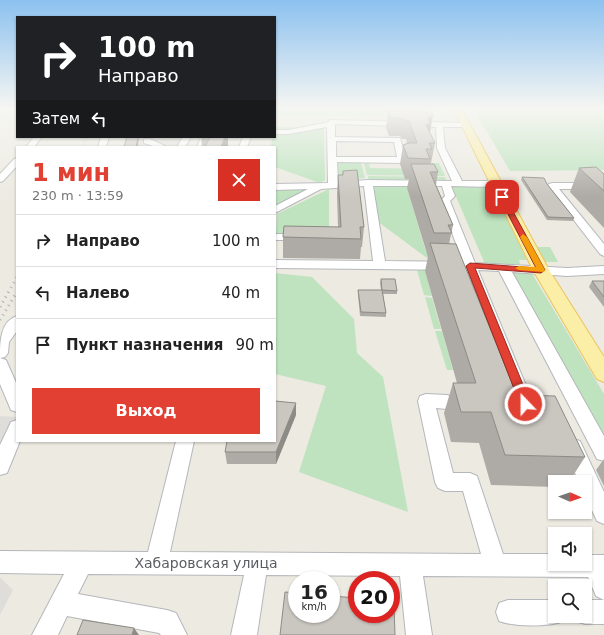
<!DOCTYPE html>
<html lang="ru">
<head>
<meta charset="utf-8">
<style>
	body { margin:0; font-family:"DejaVu Sans",sans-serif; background:#f2f2f2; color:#222; height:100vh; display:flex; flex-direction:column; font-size:15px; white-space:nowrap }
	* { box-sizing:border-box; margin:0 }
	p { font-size:13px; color:#767676 }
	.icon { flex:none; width:22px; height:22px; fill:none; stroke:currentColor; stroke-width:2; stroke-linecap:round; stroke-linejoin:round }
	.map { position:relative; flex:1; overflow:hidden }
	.details { position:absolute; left:16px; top:146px; width:260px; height:296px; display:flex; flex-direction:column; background:#fff; border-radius:0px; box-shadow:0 1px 3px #0004 }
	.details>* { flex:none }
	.banner { position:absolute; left:16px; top:16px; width:260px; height:122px; border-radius:0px; box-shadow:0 1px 3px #0004; background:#202124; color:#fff; overflow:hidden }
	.needle { width:26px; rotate:92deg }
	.buttons { position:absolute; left:548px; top:475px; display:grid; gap:8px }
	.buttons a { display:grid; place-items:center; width:44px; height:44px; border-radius:0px; background:#fff; box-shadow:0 1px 3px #0004; font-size:20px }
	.speed { position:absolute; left:288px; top:571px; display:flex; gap:8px; font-size:20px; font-weight:700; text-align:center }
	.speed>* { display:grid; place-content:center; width:52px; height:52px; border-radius:50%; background:#fff; box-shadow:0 1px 3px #0004; line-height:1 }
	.speed small { font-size:10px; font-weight:400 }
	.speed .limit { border:6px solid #d22; background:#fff; color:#111 }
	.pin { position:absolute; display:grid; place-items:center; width:34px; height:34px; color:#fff; margin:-17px; border-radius:8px; box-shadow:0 2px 6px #0006 }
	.me { position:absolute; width:44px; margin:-22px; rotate:338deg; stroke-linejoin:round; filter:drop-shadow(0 0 3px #0008) }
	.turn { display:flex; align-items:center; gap:14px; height:84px; padding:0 16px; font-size:18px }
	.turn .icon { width:52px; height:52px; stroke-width:2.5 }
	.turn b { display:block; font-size:28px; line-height:34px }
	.then { display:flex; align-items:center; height:38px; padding:0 16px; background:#0003; gap:8px; font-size:15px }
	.round { display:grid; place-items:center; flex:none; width:42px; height:42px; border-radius:0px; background:#f2f2f2 }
	.head { display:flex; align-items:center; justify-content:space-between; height:68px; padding:0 16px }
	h1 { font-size:24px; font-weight:600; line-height:30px; color:#e14032 }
	.action { display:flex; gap:8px; margin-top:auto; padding:8px 16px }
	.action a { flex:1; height:46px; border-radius:0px; background:#e14032; color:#fff; font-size:16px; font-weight:600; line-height:46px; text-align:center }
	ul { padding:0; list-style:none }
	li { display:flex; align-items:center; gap:12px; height:52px; padding:0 16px; border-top:1px solid #e0e0e0 }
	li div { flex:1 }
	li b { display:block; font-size:15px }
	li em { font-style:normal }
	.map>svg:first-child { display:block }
	.industrial { fill:#dfddd9 }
	.green { fill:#bee3be }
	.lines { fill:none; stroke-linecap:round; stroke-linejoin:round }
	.minor-casing { stroke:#b4b7bb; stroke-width:2 }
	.major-casing { stroke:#ebc35b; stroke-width:2 }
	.minor { fill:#fff; fill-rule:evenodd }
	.major { fill:#fbeea7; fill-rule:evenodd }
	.rail-far1 { stroke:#b2b3b3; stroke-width:1.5; stroke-dasharray:0.5 2.5; stroke-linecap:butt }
	.rail { stroke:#b2b3b3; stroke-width:3; stroke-dasharray:1 4.5; stroke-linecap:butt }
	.wall { fill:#aeaaa5 }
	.shaded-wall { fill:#8d8b86 }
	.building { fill:#cac6c0; stroke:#8d8b86 }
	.route { fill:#e14032; stroke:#922a20 }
	.slow { fill:#f59e0b }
	.labels { text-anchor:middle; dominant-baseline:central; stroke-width:3; stroke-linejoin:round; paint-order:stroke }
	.near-street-label { font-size:14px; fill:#5a5d61; stroke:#fff }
</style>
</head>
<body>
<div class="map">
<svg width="604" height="635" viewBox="0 0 604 635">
	<rect width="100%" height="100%" fill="#eceae1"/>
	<g class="industrial">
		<path d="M125,137H184L178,147H123Z"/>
		<path d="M0,416L17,417V440L0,468Z"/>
		<path d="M0,577L13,590L0,615Z"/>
	</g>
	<g class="green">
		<path d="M275,108H433L435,116H275Z"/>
		<path d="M473,108H604V170L510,171Z"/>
		<path d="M276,127H324L325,180L320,183L275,167V147H270L273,137H275Z"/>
		<path d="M336,160L361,162L365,178L336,179Z"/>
		<path d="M366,162H369L370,168L428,169L426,163H439L445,176L367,175L364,164Z"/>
		<path d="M368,176L445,177L447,181H369Z"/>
		<path d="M369,184L407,186L409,195L426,252H446L450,262L431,261L373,218Z"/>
		<path d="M451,185L482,186L493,191L527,260H519L520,264H485Z"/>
		<path d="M275,188L308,189L277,206L275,204Z"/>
		<path d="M329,189V235L276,234L277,214Z"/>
		<path d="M536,247H550L558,262H545Z"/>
		<path d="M417,270H425L432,296L424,295Z"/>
		<path d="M508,271L531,272L604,394V448Z"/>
		<path d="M275,273L312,277L354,319L357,353L383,377L408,512L299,472L326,386L275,374Z"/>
		<path d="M425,297L432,298L441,329H434Z"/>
		<path d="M435,331H442L453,370H447Z"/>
	</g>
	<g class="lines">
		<defs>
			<g id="minor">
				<path d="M330,120L468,123L469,125L465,127H443L445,148L462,181H495L500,184L495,187L451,186L455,196L450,201L475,263L567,268L604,266V274L567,276L512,272L604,436V461L597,459L499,271L478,270L532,400L539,405L542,410L539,415C529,418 521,413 516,404L466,270L275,268V260L373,261L364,186L321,189L275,213V206L308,189L275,190V184L328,183L327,127L289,134H275V130H289L329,122ZM335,124L436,127L437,148L452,181L368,180L338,182L337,162L402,163L406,160L400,138L335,137ZM336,141L394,142L397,157H336ZM373,186H442L445,196L440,201L463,262L385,261Z"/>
				<path d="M34,137H42L34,147H26Z"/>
				<path d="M101,137H109L106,147H98Z"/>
				<path d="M183,137H191L185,147H177Z"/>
				<path d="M201,137H209L205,147H197Z"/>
				<path d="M243,137H251L247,147H239Z"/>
				<path d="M144,139H150L167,147H156L144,143Z"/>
				<path d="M17,158V166L3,181L0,182V174L14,159Z"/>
				<path d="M552,183H588L591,184L604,196V204L600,203L586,189H559L604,244V256L600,254L549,188L547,186L549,184Z"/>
				<path d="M275,234H301L307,237L301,240H275Z"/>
				<path d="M17,316V331L9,342L8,353L5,357L0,358C0,343 0,321 17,316Z"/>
				<path d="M0,358L6,360L17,385V412L11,410L0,384Z"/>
				<path d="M426,394L447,395L453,397L455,402L453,407L447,409L436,408L453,473H470L477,476L503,554H555V564H585V555H604V600L596,596L588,577L423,576L432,635H406L400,576L266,575L257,635H231L244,575L88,574L78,594L167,610L176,613L187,635H161L159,633L67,616L58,635H32L64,574L0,573V551L148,552L176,441H194L170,552L481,554L463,491H445L438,488L435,482L418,401L420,396Z"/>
				<path d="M17,420V441H20L7,473L0,475V445L11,422Z"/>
				<path d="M573,439L580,441L604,492V524L597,521L585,495V482H579L564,447L566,441Z"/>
				<path d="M508,600H555V616H565L564,621C549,627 514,627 499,621L496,612L499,603Z"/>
				<path d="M585,600H604V624H585L576,621L575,616H585Z"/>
			</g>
			<path id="major" d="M453,108H461L549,270L604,357V382L597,379L533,270Z"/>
		</defs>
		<use href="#minor" class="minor-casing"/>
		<use href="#major" class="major-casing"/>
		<use href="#minor" class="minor"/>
		<use href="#major" class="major"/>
		<path class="rail-far1" d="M82,147L87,137"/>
		<g class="rail">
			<path d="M0,307L17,277"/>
			<path d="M0,320L17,292"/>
		</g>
	</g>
	<g class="wall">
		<path d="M388,111L433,114L430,132H429L435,143L431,163H430V164L438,172L436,185L453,225L449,244L517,395L585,457L569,482H555V487L491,485L479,443L451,442L444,413L453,383H457L425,271L428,257L407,188L409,179H405L400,164L403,145L407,143L406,139H402L400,136H389L386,128Z"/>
		<path d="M201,137H228V147H202Z"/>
		<path d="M579,168L604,174V228L570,192Z"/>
		<path d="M343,171L364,227L362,247H361L360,259L283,258V237L338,227L337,193L338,175H342Z"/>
		<path d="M522,177L547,184L574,218L573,221L547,220L521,180Z"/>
		<path d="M381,279L397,291V294H383L386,313V317L360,316L358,294V290H381L380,283Z"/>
		<path d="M592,281H604V307L589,287Z"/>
		<path d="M296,415L276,464H227L225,452Z"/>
		<path d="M604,459V486L596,470Z"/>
	</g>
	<g class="shaded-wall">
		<path d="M433,114L430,132L429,133L426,125L428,118Z"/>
		<path d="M138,137H139L138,147H136Z"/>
		<path d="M218,137H228V147H219Z"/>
		<path d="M296,403V415L276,464V452Z"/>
		<path d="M134,628L139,635H132Z"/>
	</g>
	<g class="building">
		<path d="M388,111H419L433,114L428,118L430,124L426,125L435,143H429L432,149H426L430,159L408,158L403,145L409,143H417L409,121L404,120L402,118H391Z"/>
		<path d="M127,137H138L136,147H124Z"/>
		<path d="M210,137H225L221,147H205Z"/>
		<path d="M411,164H434L438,172H430L453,225H448L452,233H434Z"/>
		<path d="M596,167L604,174V191L579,168Z"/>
		<path d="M357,170L364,227H360L361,239L283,237L284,226L341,227L338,175H343V171Z"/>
		<path d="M522,177L544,178L547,184L574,218L548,217Z"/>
		<path d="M430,243L456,244L517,395L555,396L585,457L505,455L491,412H461L453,383H476Z"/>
		<path d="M381,279H395L397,291L382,290Z"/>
		<path d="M592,281H604V297Z"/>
		<path d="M358,290H382L386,313L361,312Z"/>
		<path d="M275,401L296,403L276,452H225L227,441H275Z"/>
		<path d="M285,592L297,593V614H331V596L357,598V614H391V605L394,606L395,635H280Z"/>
		<path d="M83,620L134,628L132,635H77Z"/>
	</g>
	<linearGradient id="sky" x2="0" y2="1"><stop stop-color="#8cc1f0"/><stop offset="0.55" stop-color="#f6f6f2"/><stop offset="1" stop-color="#f6f6f2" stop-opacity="0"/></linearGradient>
	<rect width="604" height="197" fill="url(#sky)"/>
	<path class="route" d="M500,196L505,197L545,270L541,273L475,268L531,404L529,407L525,409L521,407L520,404L466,266L470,263L536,268L499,197Z"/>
	<path class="slow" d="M523,234L527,237L545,270L544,272L519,270L515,268L519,266L536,267L520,237Z"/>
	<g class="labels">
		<g class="near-street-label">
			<text x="206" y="563">Хабаровская улица</text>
		</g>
	</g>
</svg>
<div class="buttons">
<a><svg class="needle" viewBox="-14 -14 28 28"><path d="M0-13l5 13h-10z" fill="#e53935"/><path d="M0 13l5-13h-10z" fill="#767676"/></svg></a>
<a><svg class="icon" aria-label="sound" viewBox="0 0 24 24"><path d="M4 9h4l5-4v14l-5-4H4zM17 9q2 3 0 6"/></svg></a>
<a><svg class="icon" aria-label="search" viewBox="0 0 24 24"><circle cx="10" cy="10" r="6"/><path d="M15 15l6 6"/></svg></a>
</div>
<div class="speed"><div>16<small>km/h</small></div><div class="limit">20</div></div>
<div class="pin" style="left:502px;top:197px;background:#d93025"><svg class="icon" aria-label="arrive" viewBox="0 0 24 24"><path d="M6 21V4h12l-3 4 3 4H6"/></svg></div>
<svg class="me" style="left:525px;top:404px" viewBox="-20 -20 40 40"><circle r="17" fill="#e14032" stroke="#fff" stroke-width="3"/><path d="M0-11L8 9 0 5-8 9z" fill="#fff"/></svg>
<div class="banner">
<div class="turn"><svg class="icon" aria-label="right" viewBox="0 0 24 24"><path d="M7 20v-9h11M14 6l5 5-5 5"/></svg><div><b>100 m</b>Направо</div></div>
<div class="then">Затем<svg class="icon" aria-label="left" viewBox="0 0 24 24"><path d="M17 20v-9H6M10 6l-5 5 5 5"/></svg></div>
</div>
<section class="details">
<div class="head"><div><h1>1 мин</h1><p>230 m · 13:59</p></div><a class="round" style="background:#d93025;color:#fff"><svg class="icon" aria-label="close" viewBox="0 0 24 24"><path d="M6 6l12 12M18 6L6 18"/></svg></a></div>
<ul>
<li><svg class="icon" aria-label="right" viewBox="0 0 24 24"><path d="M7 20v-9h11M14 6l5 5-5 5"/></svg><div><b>Направо</b></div><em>100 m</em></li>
<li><svg class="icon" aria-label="left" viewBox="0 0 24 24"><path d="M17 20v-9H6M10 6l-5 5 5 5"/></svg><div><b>Налево</b></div><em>40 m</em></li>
<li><svg class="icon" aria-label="arrive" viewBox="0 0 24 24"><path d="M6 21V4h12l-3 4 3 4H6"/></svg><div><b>Пункт назначения</b></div><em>90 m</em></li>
</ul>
<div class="action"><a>Выход</a></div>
</section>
</div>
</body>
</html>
